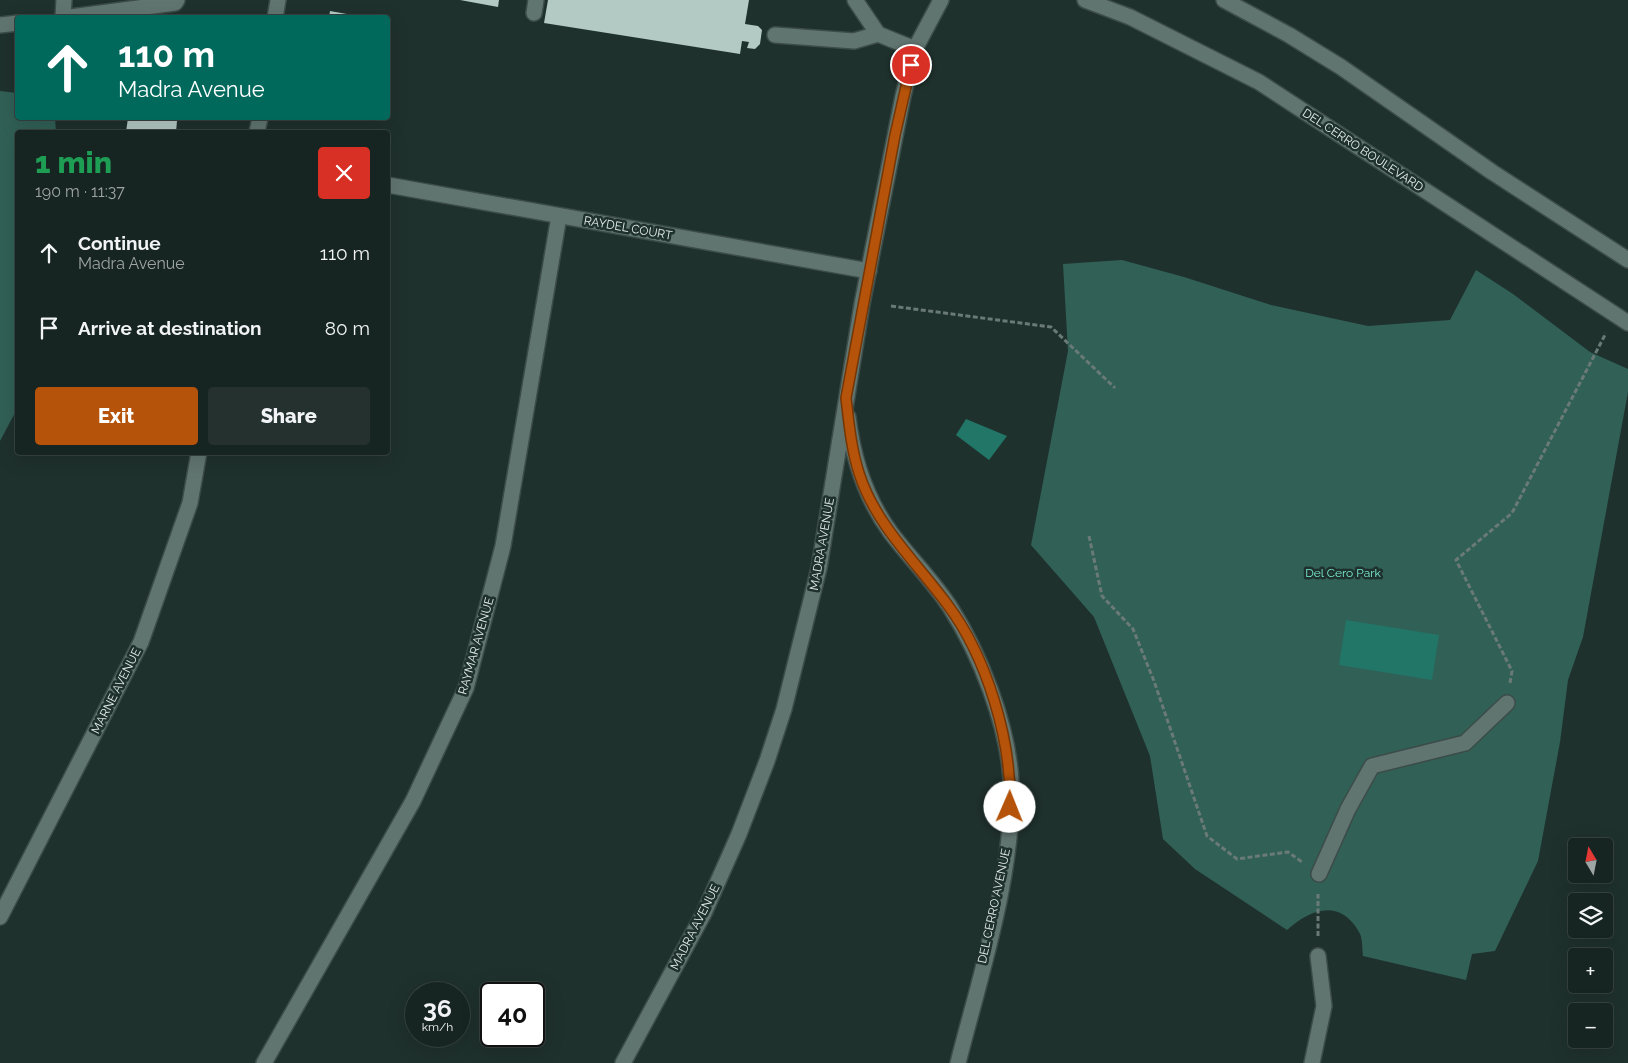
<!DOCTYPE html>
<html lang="en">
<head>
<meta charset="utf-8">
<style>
	body { margin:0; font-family:Raleway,sans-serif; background:#24312f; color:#f1f3f6; height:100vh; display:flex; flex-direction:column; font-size:19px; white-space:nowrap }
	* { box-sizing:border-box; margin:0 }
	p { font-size:16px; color:#9ea5a5 }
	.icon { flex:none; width:28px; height:28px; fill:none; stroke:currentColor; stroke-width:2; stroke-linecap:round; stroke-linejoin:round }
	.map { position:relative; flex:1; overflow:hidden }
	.drawer { position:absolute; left:15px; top:130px; width:375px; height:325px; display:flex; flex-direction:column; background:#172522; border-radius:5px; box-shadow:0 5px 20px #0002,0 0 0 1px #364240 }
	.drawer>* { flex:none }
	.top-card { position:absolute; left:15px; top:15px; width:375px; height:105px; border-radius:5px; box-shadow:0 5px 20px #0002,0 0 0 1px #364240; background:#00695c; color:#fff; overflow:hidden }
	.needle { width:32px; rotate:350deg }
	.fabs { position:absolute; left:1568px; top:838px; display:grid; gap:10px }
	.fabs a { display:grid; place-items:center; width:45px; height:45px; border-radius:5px; background:#172522; box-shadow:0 5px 20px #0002,0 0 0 1px #364240; font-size:25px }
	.speed { position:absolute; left:405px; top:982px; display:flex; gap:10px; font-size:25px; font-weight:700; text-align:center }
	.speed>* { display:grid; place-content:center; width:65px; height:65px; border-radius:50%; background:#172522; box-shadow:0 5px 20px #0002,0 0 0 1px #364240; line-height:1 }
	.speed small { font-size:12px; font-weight:400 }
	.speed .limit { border:2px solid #111; border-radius:8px; background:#fff; color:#111 }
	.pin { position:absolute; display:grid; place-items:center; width:42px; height:42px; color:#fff; margin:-21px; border:2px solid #fff; border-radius:50%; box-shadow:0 1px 5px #0007 }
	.me { position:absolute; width:55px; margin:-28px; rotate:1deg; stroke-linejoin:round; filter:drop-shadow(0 0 4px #0008) }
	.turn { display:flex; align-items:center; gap:18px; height:105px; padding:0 20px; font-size:22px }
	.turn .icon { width:65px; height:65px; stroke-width:2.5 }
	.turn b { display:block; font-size:35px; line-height:42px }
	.round { display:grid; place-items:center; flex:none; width:52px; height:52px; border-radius:5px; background:#24312f }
	.summary { display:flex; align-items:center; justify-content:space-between; height:85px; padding:0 20px }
	h1 { font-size:30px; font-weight:800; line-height:38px; color:#1e9e55 }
	.primary-button { display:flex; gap:10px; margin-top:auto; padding:10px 20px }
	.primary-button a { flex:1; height:58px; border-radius:5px; background:#b45309; color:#fff; font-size:20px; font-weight:800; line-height:58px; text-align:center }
	.primary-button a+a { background:#24312f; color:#f1f3f6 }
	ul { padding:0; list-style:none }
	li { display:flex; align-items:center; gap:15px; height:75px; padding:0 20px }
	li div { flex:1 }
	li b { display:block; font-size:19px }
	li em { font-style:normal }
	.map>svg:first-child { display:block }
	.green { fill:#316056 }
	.water { fill:#227667 }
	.building { fill:#b3c9c3 }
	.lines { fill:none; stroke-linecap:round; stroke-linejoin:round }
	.minor-casing { stroke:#3c4c48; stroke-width:18 }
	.path { stroke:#6a7a76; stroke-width:3; stroke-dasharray:5 2.5; stroke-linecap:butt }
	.minor { stroke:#617570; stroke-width:15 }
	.route-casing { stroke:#753606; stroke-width:12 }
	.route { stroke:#b45309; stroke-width:9 }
	.labels { text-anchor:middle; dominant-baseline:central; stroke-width:5; stroke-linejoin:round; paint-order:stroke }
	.street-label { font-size:12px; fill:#e3eeeb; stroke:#1f312d }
	.park-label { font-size:12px; fill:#79eed5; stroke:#1f312d }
</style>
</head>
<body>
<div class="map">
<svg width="1628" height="1063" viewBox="0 0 1628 1063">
	<rect width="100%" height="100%" fill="#1f312d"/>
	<g class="green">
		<path d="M0,91L17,93L18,118H55L56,132H18L17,409L0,441Z"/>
		<path d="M1122,260L1184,277L1271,305L1368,326L1450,320L1476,270L1513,294L1590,352L1628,369V392L1583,637L1568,680L1560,742L1538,861L1495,951L1472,954L1466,980L1363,956C1362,949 1363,938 1359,932C1340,898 1310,909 1287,930L1195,869L1163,839L1150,756L1094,617L1031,545L1068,351L1063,264Z"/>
	</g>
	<g class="water">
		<path d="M966,419L1007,436L989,460L956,435Z"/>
		<path d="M1346,620L1439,635L1432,680L1339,665Z"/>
	</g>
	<g class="building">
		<path d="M460,0H499L498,7Z"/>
		<path d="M548,0H749L745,24L758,26L762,30L760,44L755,49L747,48L749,42L742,41L740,54L544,23Z"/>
		<path d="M330,11L358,16V18H329Z"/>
		<path d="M128,118L177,121L176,132H126Z"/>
	</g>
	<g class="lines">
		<defs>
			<g id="minor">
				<path d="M855,0L878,34L915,49"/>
				<path d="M1085,0L1130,17L1259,82L1628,323"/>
				<path d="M1224,0L1289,35L1341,67L1492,172L1628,260"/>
				<path d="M534,13L536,0"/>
				<path d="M63,17L64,0"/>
				<path d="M63,18L175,3L177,0"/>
				<path d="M275,18L278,0"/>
				<path d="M0,25L18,23"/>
				<path d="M775,35L854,41L878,34"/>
				<path d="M257,132L260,118"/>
				<path d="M388,185L869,271"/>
				<path d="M848,417C853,459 866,499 891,533C910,558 933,581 950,607C980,654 1008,725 1011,781C1015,871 980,976 958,1063"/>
				<path d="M1319,874L1348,809L1372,766L1465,743L1507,703"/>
				<path d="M0,917L141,642L190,503L199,452"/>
				<path d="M264,1063L413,801L466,688L503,546L559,216"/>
				<path d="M623,1063L704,913L739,834L767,761L784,709L819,568L862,304L903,96L915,49L941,0"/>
				<path d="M1312,1063L1324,1006L1318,956"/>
			</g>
		</defs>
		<use href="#minor" class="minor-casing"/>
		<g class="path">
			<path d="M891,306L1051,327L1115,388"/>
			<path d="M1089,536L1102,596L1133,629L1154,681L1207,836L1237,859L1288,852L1302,862"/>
			<path d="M1510,683L1512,671L1456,560L1512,513L1606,333"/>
			<path d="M1318,936V894"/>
		</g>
		<use href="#minor" class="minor"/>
	</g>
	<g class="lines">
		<defs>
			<path id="route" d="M911,65L895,135L846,398C849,423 851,448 859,473C875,524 916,562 947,604C987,657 1012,741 1010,807"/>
		</defs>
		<use href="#route" class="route-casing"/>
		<use href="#route" class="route"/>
	</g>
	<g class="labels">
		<g class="street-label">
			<text transform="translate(1363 150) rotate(33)">DEL CERRO BOULEVARD</text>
			<text transform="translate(628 228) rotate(10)">RAYDEL COURT</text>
			<text transform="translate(822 544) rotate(-80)">MADRA AVENUE</text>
			<text transform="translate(476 646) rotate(-74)">RAYMAR AVENUE</text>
			<text transform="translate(116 691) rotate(-63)">MARNE AVENUE</text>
			<text transform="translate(994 906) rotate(-78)">DEL CERRO AVENUE</text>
			<text transform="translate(695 927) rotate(-63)">MADRA AVENUE</text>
		</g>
		<g class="park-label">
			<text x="1343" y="573">Del Cero Park</text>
		</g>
	</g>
</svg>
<div class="fabs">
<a><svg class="needle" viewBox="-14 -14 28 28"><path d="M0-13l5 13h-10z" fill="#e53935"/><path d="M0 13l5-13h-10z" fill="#9ea5a5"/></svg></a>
<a><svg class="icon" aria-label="layers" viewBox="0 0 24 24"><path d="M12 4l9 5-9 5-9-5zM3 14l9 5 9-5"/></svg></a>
<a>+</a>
<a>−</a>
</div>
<div class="speed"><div>36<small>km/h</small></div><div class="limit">40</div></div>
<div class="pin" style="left:911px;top:65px;background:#d93025"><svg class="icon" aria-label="arrive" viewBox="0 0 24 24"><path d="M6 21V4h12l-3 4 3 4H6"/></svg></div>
<svg class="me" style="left:1010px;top:807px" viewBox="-20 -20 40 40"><circle r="19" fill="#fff"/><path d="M0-13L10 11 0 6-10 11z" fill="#b45309"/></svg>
<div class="top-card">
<div class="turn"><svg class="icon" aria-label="ahead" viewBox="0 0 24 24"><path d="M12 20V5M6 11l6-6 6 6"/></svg><div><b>110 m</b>Madra Avenue</div></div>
</div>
<section class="drawer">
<div class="summary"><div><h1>1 min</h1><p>190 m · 11:37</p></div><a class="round" style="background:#d93025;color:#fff"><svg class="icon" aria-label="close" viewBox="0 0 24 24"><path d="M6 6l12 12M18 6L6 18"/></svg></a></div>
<ul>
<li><svg class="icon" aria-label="ahead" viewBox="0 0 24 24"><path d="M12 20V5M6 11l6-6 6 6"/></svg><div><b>Continue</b><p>Madra Avenue</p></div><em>110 m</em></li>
<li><svg class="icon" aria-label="arrive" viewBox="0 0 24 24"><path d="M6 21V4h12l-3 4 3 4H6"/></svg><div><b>Arrive at destination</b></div><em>80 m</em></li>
</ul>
<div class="primary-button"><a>Exit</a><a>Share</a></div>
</section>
</div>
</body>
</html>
